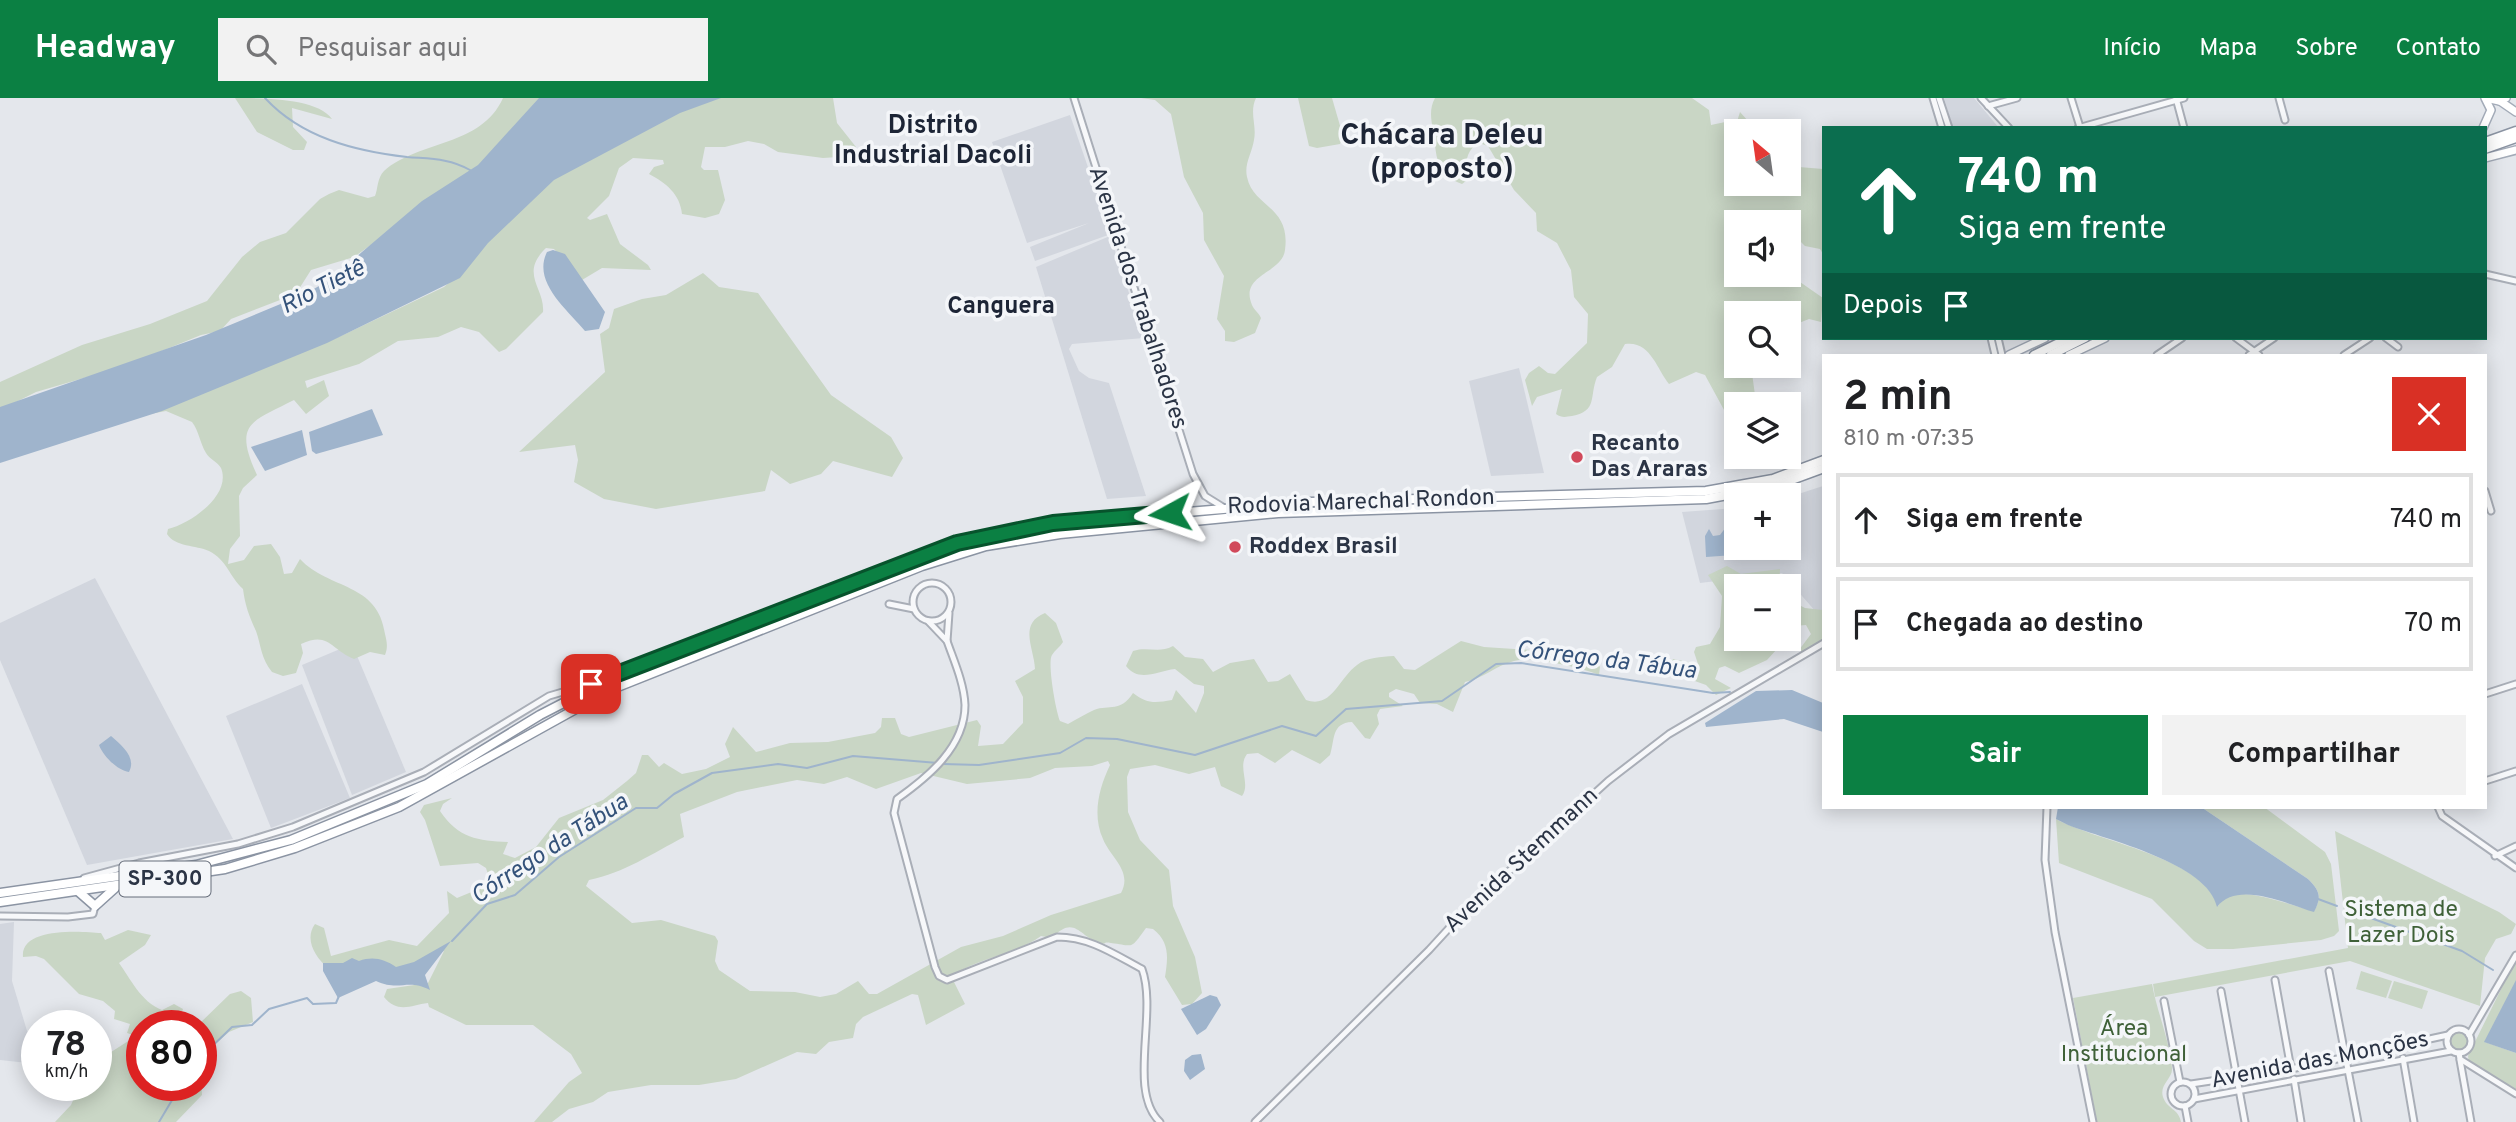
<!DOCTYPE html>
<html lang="pt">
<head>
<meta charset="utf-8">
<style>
	body { margin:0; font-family:Overpass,sans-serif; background:#f2f2f2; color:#202124; height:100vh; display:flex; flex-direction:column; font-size:26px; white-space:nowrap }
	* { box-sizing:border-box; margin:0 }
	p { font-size:23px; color:#757577 }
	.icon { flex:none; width:38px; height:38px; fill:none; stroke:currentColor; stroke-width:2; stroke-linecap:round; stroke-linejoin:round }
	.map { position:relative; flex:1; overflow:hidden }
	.side { position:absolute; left:1822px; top:256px; width:665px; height:455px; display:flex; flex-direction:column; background:#fff; border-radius:0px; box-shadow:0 4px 18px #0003 }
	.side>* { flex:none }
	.guide { position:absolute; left:1822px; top:28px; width:665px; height:214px; border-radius:0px; box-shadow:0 4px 18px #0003; background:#0b6e4f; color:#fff; overflow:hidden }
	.needle { width:46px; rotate:331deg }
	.fabs { position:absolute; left:1724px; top:21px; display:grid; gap:14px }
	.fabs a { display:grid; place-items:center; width:77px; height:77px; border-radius:0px; background:#fff; box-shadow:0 4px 18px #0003; font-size:35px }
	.speed { position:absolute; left:21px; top:912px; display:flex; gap:14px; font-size:35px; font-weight:700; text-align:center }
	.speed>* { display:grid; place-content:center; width:91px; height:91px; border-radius:50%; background:#fff; box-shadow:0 4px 18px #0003; line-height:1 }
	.speed small { font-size:18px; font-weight:400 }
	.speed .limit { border:10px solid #d22; background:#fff; color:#111 }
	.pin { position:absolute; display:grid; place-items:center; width:60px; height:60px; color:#fff; margin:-30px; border-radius:14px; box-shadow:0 4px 10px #0006 }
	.me { position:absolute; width:77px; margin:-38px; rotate:265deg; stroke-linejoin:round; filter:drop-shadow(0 0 5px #0008) }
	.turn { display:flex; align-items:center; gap:24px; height:147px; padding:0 21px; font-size:32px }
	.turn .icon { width:91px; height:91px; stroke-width:2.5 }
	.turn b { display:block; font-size:49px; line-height:60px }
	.then { display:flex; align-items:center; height:66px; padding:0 21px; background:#0003; gap:14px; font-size:26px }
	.round { display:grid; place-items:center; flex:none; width:74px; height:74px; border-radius:0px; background:#f2f2f2 }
	.summary { display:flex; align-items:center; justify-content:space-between; height:119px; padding:0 21px }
	h1 { font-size:42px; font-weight:700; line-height:52px }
	.action { display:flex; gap:14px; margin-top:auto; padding:14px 21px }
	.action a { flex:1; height:80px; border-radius:0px; background:#0b8043; color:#fff; font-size:28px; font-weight:700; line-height:80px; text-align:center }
	.action a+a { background:#f2f2f2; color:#202124 }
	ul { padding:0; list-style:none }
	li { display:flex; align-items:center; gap:21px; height:94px; margin:0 14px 10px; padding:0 7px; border:4px solid #e0e0e0; border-radius:0px }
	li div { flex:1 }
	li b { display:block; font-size:26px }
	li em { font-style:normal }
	header { display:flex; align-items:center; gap:42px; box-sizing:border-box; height:98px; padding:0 35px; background:#0b8043; color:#fff }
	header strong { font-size:33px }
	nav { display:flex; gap:38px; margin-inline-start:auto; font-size:24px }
	.search { width:490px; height:63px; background:#f2f2f2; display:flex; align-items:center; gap:18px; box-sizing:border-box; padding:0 24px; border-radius:0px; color:#757577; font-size:26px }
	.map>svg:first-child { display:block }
	.built { fill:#d2d6de }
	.green { fill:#c9d6c5; fill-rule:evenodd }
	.water { fill:#9fb4cc }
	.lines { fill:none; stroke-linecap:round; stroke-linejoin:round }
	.stream { stroke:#9fb4cc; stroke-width:2 }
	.minor-casing { stroke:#a9aeb7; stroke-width:9 }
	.major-casing { stroke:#a3abb8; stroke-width:10 }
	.highway-casing { stroke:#8b94a3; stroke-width:11 }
	.minor { stroke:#f7f8fa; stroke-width:5 }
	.major { stroke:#fff; stroke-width:7 }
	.highway { stroke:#fff; stroke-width:8 }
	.route-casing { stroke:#07532c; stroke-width:18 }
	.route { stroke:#0b8043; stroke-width:12 }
	.poi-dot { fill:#d1495b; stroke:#f4f6f9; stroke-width:2.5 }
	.labels { text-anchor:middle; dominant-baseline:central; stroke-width:7; stroke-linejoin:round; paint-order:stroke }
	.shield { fill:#f4f6f9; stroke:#676e7b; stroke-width:2 }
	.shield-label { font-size:21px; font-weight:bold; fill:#2b3445 }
	.street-label { font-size:23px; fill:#2b3445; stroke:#f4f6f9 }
	.poi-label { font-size:23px; font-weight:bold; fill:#2b3445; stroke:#f4f6f9; text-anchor:start }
	.park-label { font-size:23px; fill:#3f6138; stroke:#f4f6f9 }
	.water-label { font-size:24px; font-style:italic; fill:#34527a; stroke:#f4f6f9 }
	.neighbourhood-label { font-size:24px; font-weight:bold; fill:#1d2536; stroke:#f4f6f9 }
	.quarter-label { font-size:26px; font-weight:bold; fill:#1d2536; stroke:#f4f6f9 }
	.district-label { font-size:30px; font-weight:bold; fill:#1d2536; stroke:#f4f6f9 }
</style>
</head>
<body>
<header>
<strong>Headway</strong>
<div class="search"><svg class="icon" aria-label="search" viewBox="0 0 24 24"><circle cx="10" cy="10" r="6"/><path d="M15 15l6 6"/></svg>Pesquisar aqui</div>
<nav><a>Início</a><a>Mapa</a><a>Sobre</a><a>Contato</a></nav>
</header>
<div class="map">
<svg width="2516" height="1024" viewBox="0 0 2516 1024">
	<rect width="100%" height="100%" fill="#e4e7ec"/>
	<g class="built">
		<path d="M1944,0H1974L1999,30H1953Z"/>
		<path d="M1070,17L1111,136L1035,163L1030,149L1089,125L1027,145L992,44Z"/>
		<path d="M1110,138L1144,240L1072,246L1069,251L1079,273L1089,280L1109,285L1146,398L1107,401L1036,169Z"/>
		<path d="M1519,270L1544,375L1491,378L1469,283Z"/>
		<path d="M1823,388V522L1782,475L1700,485L1682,414L1736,410V450H1788L1789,399Z"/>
		<path d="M95,480L233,741L87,767L0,562V525Z"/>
		<path d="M352,546L406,674L352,697L302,567Z"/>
		<path d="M302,586L350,700L271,730L226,618Z"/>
		<path d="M14,824L12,883L37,966L0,962V826Z"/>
	</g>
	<g class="green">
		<path d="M235,0C262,0 318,0 332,21L292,10L293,29L307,44L304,52H293L257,34Z"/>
		<path d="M503,0H541L484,66L354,159L311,172L299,191L280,202L231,221L220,233L201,237L125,268L36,294L0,312V284L82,247L150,226L207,203L242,159L260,144L286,135L320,101L329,96L339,92L368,100L375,98C378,91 377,80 384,73C419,42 481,49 503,0Z"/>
		<path d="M691,0H833L837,25L856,49L838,59L823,60L778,54L764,46L748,43L725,49H705L701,69L704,72H718L725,102L719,116L705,120L682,116C680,96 666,85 649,76L654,69L664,66L663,62L633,60L619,70L609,98L587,120L590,122L607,116L620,146L648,167L651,172L602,170L582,182L554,151L546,150C519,176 545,190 543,214L506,251L499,254L479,234L461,229L438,239L398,243L359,266L305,283L307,290L324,282L329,298L306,316L294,302C251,324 233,325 257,377L243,390L239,398L240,438L230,451L228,466L244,462L254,448L271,446L280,459L284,476L292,475L300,461C329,492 378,484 385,536C387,544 388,550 385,557L370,554L354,561C330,551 329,533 301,546L303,555L296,575L283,578L272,574C261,561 261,547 256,533C249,518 245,507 243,491C229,478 227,462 209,453C196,447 175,449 167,436L168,431C190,426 232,397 221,370C218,364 209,361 206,355C200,345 199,333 192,324L166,313L150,316L343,237L444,189L457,178L539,85Z"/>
		<path d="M1141,0H1256C1249,15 1257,27 1254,42C1252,55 1244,66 1247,79C1253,109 1291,108 1285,152C1282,176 1239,176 1252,207C1254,212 1259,215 1261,220L1255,235L1234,244L1225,243V233L1217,221L1224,178L1204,142L1203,115L1184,79L1171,16L1155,2Z"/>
		<path d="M1298,0H1332L1343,38L1340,46L1317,50L1309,48Z"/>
		<path d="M1435,0H1692L1709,12L1711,27L1725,24L1736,27L1740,14L1757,33H1736V86H1788L1789,54L1799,69L1823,71V169V156L1820,151L1805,148L1798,141H1789L1788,124H1736V177H1788L1789,153L1800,184L1823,200L1821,224L1809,221L1789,229L1788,215H1736V268H1751L1756,304V306H1736V334L1705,277L1696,274L1669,286C1657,271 1650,242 1625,246L1612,269L1597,279C1589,299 1598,313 1572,318C1565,319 1562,320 1556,316L1562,291L1537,299L1532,308L1525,282L1529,275L1539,268L1548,275L1555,276L1587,245L1588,216L1574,199L1571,172L1557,145L1537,133L1536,115L1514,92L1488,48L1479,45C1465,52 1465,68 1466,83L1462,86C1434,76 1437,57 1433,32C1431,21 1429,11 1435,0Z"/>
		<path d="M703,175L719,189L758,195L831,297L891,339L903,360L892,379L833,363L821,376L790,386L771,372L765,393L656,411L604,401L574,384L578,362L575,347L519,354L605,274L600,236L609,230L614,211L642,201L666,197Z"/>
		<path d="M1727,468L1741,476L1780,471L1779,488H1736V541H1786L1767,562L1739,575L1725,568L1719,570L1715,581L1731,590L1716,597L1706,587L1678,577L1671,579L1669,573L1673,561L1698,566L1694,554L1696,549L1710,546L1720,529L1722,498L1708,477Z"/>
		<path d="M1789,502L1805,510L1823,512V543L1808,557L1799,552L1811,536L1806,527L1794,528L1789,536Z"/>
		<path d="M1045,515L1056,525L1063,544C1060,549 1055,552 1052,557C1047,564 1056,614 1060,623L1068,626C1077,621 1085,616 1094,612C1110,606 1120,615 1133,595C1147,606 1155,605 1172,602L1176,592L1196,615L1204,595V588L1194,586L1175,571C1157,573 1139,585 1126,568L1133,553C1148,548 1158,556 1173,548L1185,559L1203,561L1213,574L1230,565L1254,561L1268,584L1278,583L1290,576L1306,602C1332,611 1338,581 1357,567C1367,559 1381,559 1394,558L1404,571L1415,572L1461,543L1484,549L1547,553L1579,566H1598L1600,569L1599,577C1582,570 1532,558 1514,563C1495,568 1484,580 1465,584L1453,614L1437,606L1420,605L1414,596L1396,591L1389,595V599L1403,608L1380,611L1377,617L1379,626L1370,641L1365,640L1352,624C1331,625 1335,642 1330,657L1320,666L1292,652L1275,665L1258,655L1247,656C1237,669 1251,686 1242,698L1221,688L1215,669L1189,676L1155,667L1130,671L1127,679L1128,714L1140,742L1169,772L1173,808L1195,859L1202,895L1192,906L1182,907L1165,879C1168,860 1170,844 1153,831L1146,830C1130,852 1135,848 1111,845C1101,843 1109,847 1100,845C1079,839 1075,816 1052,840L1041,838C1016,856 982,859 955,876L954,884L965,906L926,927L918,897L912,896L863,919L856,926L853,940L829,944L816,956L797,954L736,981L699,987H651L608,994L593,1004L569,1011L552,1024H534L569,984L582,975L571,956L533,927H466L429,909L428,905C411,907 398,916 384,899L387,891L428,885L444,853L405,874L328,870C315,859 304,841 315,826L324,830L331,858L389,842L417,848L449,815L447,793L457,800L491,786L486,770L478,765L440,768L425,722L420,714L424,707L452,700L443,706L440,713C458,740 478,743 508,744L503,756L515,760L536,749L559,720L603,702L627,683L636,675L642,657H648L659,669L664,665L682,676L706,671L730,659L725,646L733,629L756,654L790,645L828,644L875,635L881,629L882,620H895L901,636L909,639L977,622L981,628L978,648L1003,646L1023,625V599L1015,583L1035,571C1034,550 1018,526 1045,515ZM1108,663L1110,667C1099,690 1092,717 1103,741C1110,759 1133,773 1121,795L1051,817L1003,838L961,849L877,896H869L858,883L836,896L820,899L795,894L750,893L719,872L715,863L718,843L715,838L661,822L632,825L586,788L589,782C624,775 653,755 684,739L680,716L737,694L797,682L824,686L847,679L876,691L921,675L967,686L1030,680L1055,670L1092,668Z"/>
		<path d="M2201,709H2264L2325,754L2331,766L2339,833L2334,838L2321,842L2233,851H2207L2194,843L2152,801L2059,765L2056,721C2098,744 2203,759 2218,808C2220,805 2222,801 2225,799C2240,788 2297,809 2314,813C2322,799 2320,793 2308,781Z"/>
		<path d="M2335,733L2499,814L2516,826L2511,836L2496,841L2485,860L2480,908L2350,863L2155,899L2153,886L2348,850Z"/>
		<path d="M128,832L151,837L145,847L119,865C130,880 141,904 162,912L174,906L183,911L179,923L181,927L142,928V987H201V981L202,997L176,1024H55L71,1007L80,987H96V958H105L136,938L127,935L130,926L114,921L115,913L103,903L79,896L44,861L36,858L23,859C20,829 80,833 101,835L105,842Z"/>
		<path d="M2516,861V884L2485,944L2516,955V991L2469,965L2468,958Z"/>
		<path d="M2361,873L2392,883L2386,900L2356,891Z"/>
		<path d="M2394,883L2428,893L2422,911L2388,900Z"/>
		<path d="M2152,886C2157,914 2169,940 2172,970C2173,981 2159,986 2163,999C2167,1011 2179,1011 2181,1024H2097L2073,900Z"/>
		<path d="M241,893L251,900L253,924L229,934L201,958V928L198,927L230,896Z"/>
		<circle cx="2459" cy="943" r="10"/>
	</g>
	<g class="water">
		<path d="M539,0H721L680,15L554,82L488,145L460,180L327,245L162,313L0,365V309L206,237L307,195L329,182L422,103L478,67Z"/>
		<path d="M553,152L565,156L605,214L599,231L585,233C567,211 532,184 547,154Z"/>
		<path d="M372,311L383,337L316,356L312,353L309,334Z"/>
		<path d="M302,332L307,357L265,373L251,349Z"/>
		<path d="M1726,429L1734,457L1706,459L1705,438L1709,431L1713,438L1720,437Z"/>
		<path d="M1792,592L1823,605V634L1784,621L1706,629L1705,625L1756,593Z"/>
		<path d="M111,638C121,647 137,659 129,674C117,672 103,658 99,647Z"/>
		<path d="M2058,709H2201L2308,781C2320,793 2322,799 2314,814C2287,806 2237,782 2217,809C2208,765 2107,742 2068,727L2056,721Z"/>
		<path d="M451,843L425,877L430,892C407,880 400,894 376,883L338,900L323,873V865H343L352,860L359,863C373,858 384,861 396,869L414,864Z"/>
		<path d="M2516,882V955L2484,944Z"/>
		<path d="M1210,897L1217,899L1221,907L1206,931L1197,937L1181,911Z"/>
		<path d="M1201,956L1205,971L1190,982L1184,973L1185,962L1192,957Z"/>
	</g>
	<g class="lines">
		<g class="stream">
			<path d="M265,0C302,40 355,53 407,59C430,61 449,60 470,72"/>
			<path d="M943,666L979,667L1060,655L1086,640L1117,641L1195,657L1282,628L1316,638L1346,611L1442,603L1496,566L1521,565L1713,595L1730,594"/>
			<path d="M2318,801L2337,808"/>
			<path d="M2346,811L2462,853L2493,872"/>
			<path d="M452,843L487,806L515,797L559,759L636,710H657L674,696L712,675L778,666L807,670L853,658L938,665"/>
			<path d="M201,959L232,929L252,927L269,911L307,900L313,906L336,905L339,898"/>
			<path d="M159,1024L181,987"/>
		</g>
		<defs>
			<g id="minor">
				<path d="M1074,0L1193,376L1205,398L1226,411"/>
				<path d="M1933,0L1942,30"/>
				<path d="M1939,0L1949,30"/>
				<path d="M1981,0L2009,30"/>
				<path d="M2071,0L2080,29"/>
				<path d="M2176,0L2184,30"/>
				<path d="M2279,0L2285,22"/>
				<path d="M1988,8L2017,0"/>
				<path d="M2078,30L2184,0"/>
				<path d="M2485,176L2516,183"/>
				<path d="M1991,240L1995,257"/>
				<path d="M1998,240L2002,257"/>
				<path d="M2236,240L2259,257"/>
				<path d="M2386,240L2398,249"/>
				<path d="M2157,257L2182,240"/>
				<path d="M2249,257L2274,240"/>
				<path d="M2344,257L2370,240"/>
				<path d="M2485,393L2491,413"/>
				<circle cx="932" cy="504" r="19"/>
				<path d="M889,506L914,511"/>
				<path d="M928,523L947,543L949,515"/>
				<path d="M947,543C954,563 964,585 965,607C965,649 928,679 897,701L894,715L935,869L939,878L947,882L1057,839C1090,839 1114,856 1142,871C1158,915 1127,993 1160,1024"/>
				<path d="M2485,596L2516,586"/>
				<path d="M2485,683L2516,673"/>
				<path d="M2047,709L2045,762L2055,834L2093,1024"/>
				<path d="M2438,709L2442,718L2516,770"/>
				<path d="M2495,758L2516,748"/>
				<path d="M84,780L139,765L238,746L293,729L424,674L549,598L600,583"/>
				<path d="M0,818L68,819L93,816L95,808"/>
				<path d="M2329,873L2358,1024"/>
				<path d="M2275,882L2291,971"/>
				<path d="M2221,893L2245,1024"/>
				<path d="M2164,903L2180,984"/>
				<circle cx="2459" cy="943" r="12"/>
				<path d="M2469,937L2516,857"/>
				<path d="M2459,955L2460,961L2516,996"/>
				<path d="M2403,960L2414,1024"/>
				<path d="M2460,962L2471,1024"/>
				<path d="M2294,981L2301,1024"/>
				<circle cx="2183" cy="996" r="12"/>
				<path d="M2191,986L2291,971L2448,937"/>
				<path d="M2194,1001L2451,953"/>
				<path d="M2185,1008L2188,1024"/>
				<path d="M1255,1024L1429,852L1462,816L1608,683L1669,636L1824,545"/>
			</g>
			<g id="major">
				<path d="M2486,0L2499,3L2506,0"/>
				<path d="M2500,3L2516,14"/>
				<path d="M2483,30L2491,12L2485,0"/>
				<path d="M2485,60L2516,52"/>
				<path d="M2009,257L2045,240"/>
				<path d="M2069,257L2105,240"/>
			</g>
			<g id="highway">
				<path d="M2485,44L2516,33"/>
				<path d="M2485,51L2516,40"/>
				<path d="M2034,257L2069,240"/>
				<path d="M2051,257L2085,240"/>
				<path d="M79,794L95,808L115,790"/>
				<path d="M0,795L196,767L291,742L427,686L540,617L606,583L924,457L987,437L1053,425L1310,404L1706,393L1773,381L1824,362"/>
				<path d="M0,804L225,771L295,750L399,709L610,592L922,468L986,448L1060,436L1278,415L1706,401L1775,388L1824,370"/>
			</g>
		</defs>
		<use href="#minor" class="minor-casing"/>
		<use href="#major" class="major-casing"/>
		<use href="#highway" class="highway-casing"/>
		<use href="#minor" class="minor"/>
		<use href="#major" class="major"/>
		<use href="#highway" class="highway"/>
	</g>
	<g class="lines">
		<defs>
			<path id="route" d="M591,586L957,445L1053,425L1170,415"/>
		</defs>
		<use href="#route" class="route-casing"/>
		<use href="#route" class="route"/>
	</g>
	<g class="poi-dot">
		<circle cx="1577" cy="359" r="7"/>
		<circle cx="1235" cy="449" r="7"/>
	</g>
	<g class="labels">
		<rect class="shield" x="119.5" y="763.5" width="91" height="35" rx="5"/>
		<g class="shield-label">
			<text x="165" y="781">SP-300</text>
		</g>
		<g class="street-label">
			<text transform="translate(1137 200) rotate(72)">Avenida dos Trabalhadores</text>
			<text transform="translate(1361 405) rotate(-2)">Rodovia Marechal Rondon</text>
			<text transform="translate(1522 763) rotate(-43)">Avenida Stemmann</text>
			<text transform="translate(2320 963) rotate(-11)">Avenida das Monções</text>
		</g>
		<g class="poi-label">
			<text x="1591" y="346">Recanto<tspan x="1591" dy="26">Das Araras</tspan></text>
			<text x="1249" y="449">Roddex Brasil</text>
		</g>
		<g class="park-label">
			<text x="2401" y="812">Sistema de<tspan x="2401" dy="26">Lazer Dois</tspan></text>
			<text x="2124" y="931">Área<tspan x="2124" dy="26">Institucional</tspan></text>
		</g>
		<g class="water-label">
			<text transform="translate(323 190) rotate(-27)">Rio Tietê</text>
			<text transform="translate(1606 563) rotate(7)">Córrego da Tábua</text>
			<text transform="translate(550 752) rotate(-33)">Córrego da Tábua</text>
		</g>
		<g class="neighbourhood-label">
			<text x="1001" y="209">Canguera</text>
		</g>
		<g class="quarter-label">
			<text x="933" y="28">Distrito<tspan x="933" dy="30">Industrial Dacoli</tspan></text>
		</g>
		<g class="district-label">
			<text x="1442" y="38">Chácara Deleu<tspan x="1442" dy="34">(proposto)</tspan></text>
		</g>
	</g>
</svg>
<div class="fabs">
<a><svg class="needle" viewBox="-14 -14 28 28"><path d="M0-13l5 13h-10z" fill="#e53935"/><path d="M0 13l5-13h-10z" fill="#757577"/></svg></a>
<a><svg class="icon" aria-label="sound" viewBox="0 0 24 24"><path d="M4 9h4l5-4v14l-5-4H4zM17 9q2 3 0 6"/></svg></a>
<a><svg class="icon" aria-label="search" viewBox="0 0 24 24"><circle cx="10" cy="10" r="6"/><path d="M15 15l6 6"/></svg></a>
<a><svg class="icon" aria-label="layers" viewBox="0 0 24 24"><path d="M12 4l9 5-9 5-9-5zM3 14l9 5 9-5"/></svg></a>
<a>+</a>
<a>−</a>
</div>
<div class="speed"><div>78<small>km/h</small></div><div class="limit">80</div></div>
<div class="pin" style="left:591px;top:586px;background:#d93025"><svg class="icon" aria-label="arrive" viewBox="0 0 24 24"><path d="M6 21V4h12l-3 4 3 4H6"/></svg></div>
<svg class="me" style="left:1170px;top:415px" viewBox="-20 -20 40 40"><path d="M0-17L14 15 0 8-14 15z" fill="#0b8043" stroke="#fff" stroke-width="4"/></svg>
<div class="guide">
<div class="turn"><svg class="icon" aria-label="ahead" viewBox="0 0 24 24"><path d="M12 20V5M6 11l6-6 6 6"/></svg><div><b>740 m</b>Siga em frente</div></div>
<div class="then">Depois<svg class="icon" aria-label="arrive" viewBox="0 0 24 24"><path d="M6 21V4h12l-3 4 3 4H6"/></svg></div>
</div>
<section class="side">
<div class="summary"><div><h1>2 min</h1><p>810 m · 07:35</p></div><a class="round" style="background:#d93025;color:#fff"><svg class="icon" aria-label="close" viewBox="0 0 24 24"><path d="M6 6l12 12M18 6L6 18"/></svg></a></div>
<ul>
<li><svg class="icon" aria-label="ahead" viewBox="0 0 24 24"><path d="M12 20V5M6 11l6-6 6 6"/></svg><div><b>Siga em frente</b></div><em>740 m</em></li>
<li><svg class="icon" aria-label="arrive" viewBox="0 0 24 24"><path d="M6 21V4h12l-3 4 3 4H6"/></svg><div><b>Chegada ao destino</b></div><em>70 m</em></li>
</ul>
<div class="action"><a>Sair</a><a>Compartilhar</a></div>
</section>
</div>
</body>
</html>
